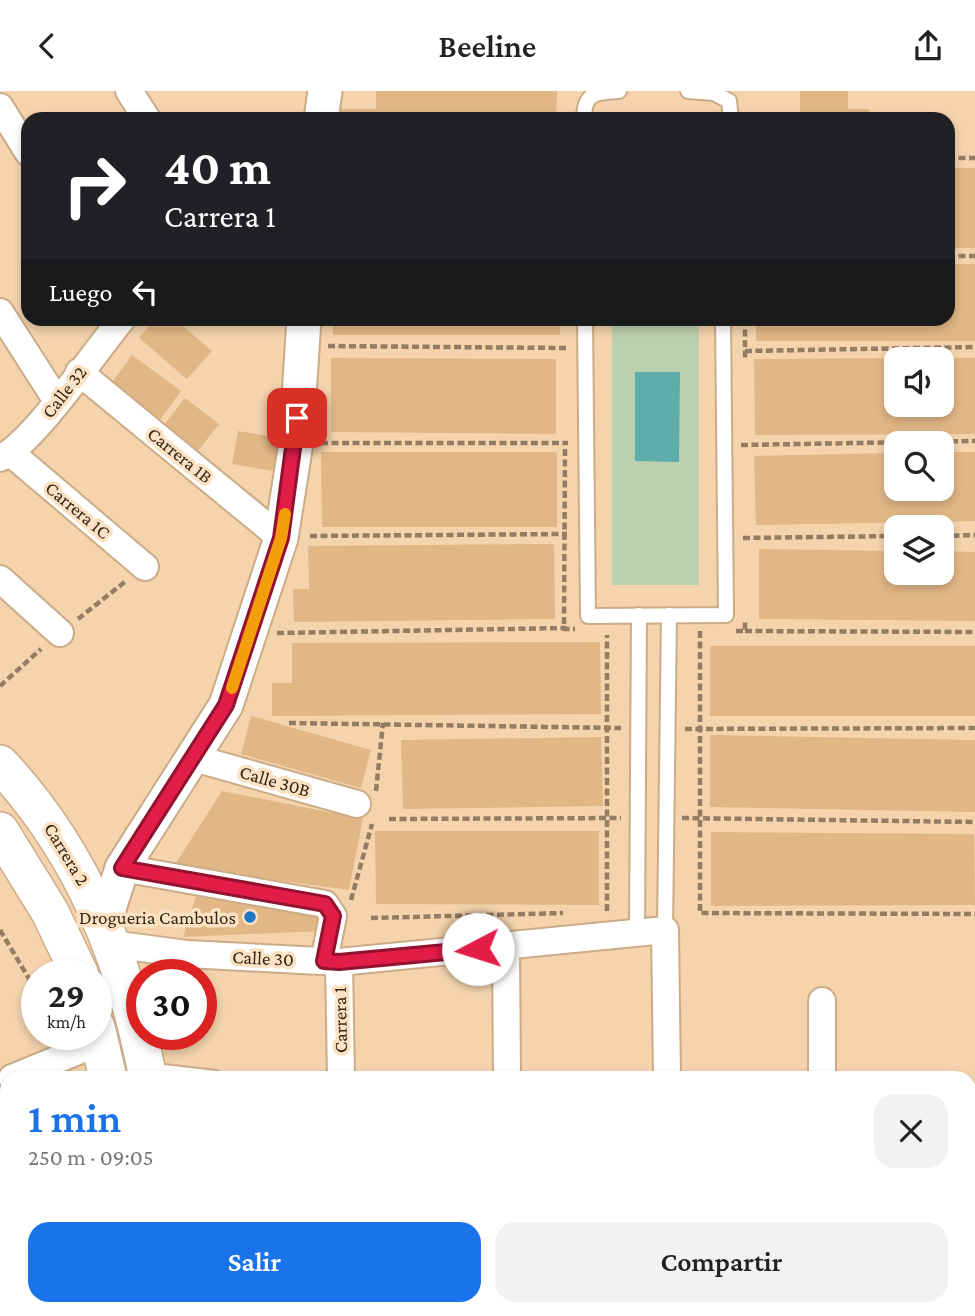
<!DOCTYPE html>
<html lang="es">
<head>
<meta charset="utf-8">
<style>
	body { margin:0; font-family:"Crimson Pro",serif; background:#f2f2f2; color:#222; height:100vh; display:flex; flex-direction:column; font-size:26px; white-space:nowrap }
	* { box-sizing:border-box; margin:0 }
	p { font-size:23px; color:#767676 }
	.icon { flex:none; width:38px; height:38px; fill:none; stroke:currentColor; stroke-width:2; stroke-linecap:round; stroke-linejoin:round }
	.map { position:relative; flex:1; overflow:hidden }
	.panel { position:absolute; left:0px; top:980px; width:976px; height:245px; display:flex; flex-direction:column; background:#fff; border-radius:21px 21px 0 0; box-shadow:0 4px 10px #0003 }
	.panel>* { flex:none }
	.top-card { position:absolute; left:21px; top:21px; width:934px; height:214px; border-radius:21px; box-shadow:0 4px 10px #0003; background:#202124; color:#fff; overflow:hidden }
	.tools { position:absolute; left:884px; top:256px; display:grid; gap:14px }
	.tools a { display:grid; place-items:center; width:70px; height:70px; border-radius:14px; background:#fff; box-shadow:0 4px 10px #0003; font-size:35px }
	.speed { position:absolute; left:21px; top:868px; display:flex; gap:14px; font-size:35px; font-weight:700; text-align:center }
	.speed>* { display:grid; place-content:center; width:91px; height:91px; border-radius:50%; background:#fff; box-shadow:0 4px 10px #0003; line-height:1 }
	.speed small { font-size:18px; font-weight:400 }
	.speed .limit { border:10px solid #d22; background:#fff; color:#111 }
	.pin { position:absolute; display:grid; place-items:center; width:60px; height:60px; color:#fff; margin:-30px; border-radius:14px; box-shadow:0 4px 10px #0006 }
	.me { position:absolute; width:77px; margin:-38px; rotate:265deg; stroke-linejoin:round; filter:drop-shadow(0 0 5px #0008) }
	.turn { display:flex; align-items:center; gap:24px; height:147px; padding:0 28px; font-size:32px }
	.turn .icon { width:91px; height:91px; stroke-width:2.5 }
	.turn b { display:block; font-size:49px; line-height:60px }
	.then { display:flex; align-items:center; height:66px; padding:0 28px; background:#0003; gap:14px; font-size:26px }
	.round { display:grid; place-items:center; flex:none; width:74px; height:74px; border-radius:21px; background:#f2f2f2 }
	.headline { display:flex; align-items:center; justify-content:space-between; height:119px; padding:0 28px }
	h1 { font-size:42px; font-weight:600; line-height:52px; color:#1a73e8 }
	.primary-button { display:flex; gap:14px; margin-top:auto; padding:14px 28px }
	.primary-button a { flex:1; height:80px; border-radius:21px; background:#1a73e8; color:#fff; font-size:28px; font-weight:600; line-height:80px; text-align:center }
	.primary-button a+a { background:#f2f2f2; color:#222 }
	header { display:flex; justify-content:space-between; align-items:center; height:91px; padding:0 28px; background:#fff; font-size:32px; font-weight:600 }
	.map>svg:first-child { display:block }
	.green { fill:#bdd0ad }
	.water { fill:#5daeaa }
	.building { fill:#e1b786 }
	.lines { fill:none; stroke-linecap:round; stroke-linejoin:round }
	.service-casing { stroke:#cbac87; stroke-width:18 }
	.minor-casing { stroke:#cbac87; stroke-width:30 }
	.tertiary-casing { stroke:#cbac87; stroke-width:37 }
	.secondary-casing { stroke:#cbac87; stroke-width:40 }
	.path { stroke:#947d63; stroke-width:4.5; stroke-dasharray:7 3.5; stroke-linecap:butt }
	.service { stroke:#fff; stroke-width:14 }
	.minor { stroke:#fff; stroke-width:26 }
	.tertiary { stroke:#fff; stroke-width:33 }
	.secondary { stroke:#fff; stroke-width:37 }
	.route-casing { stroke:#92132f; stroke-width:18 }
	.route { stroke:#e11d48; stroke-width:12 }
	.slow { stroke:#f59e0b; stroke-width:12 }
	.poi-dot { fill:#2075c3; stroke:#fce2c3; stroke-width:2.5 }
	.labels { text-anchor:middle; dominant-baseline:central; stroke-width:7; stroke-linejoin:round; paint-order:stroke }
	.street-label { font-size:19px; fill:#342719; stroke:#fce2c3 }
	.poi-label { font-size:19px; fill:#342719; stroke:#fce2c3; text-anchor:end }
</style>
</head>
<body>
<header><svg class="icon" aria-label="back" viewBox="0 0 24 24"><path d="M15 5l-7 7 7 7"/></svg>Beeline<svg class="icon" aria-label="share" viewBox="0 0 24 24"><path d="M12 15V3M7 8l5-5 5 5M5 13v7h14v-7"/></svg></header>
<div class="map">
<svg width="975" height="1225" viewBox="0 0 975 1225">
	<rect width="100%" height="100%" fill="#f4d3ad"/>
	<g class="green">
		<path d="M612,22L699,23V28H612Z"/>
		<rect x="612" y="228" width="87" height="266"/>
	</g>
	<path class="water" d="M635,281H680L679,371L635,370Z"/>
	<g class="building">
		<path d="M376,0H557L556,28H340L341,18H376Z"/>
		<path d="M800,0H848V18H869V28H783V25H800Z"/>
		<rect x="948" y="77" width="27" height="80"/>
		<path d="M948,173H975V250H756V228H948Z"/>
		<path d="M156,228H175L212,260L187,288L139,247Z"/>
		<rect x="333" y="228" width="227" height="16"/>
		<path d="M132,264L181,300L157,333L108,297Z"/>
		<path d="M331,267L556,268V343L331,341Z"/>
		<path d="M896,267V313H942V267H975V343L755,344L754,268Z"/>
		<path d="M185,307L219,333L194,365L160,339Z"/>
		<path d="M238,340L291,349L285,382L232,373Z"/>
		<path d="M321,361H557V436H322Z"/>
		<path d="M942,361H975V430L756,434L754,365L896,362V397H942Z"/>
		<path d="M554,453L555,528L294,531L293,498H309L308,455Z"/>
		<path d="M759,458L896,460V481H942V460L975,461V530L759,528Z"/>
		<path d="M600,551L601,623L272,625V592H292V552Z"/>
		<rect x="710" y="555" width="265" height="70"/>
		<path d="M251,625L371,659L361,697L241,663Z"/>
		<path d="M710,644L975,649V721L710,716Z"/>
		<path d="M601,646L603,715L403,718L401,649Z"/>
		<path d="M222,700L363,728L349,799L174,775Z"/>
		<path d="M375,740H599V814L376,813Z"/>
		<path d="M711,741L974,743L975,814L711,815Z"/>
		<path d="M198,799L326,820L323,840L183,846Z"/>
		<path d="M970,1197H975V1224L917,1222L918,1218H970Z"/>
	</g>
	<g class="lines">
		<defs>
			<g id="service">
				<path d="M688,0L714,2L729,10L731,28"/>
				<path d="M584,28C584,2 595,1 619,0"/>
				<path d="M585,228L588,525L726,524L723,228"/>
				<path d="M665,839L669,524"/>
				<path d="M637,840L639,524"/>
				<path d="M147,979L215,987"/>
			</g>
			<g id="minor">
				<path d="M129,0L147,28"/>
				<path d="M0,16L28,61"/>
				<path d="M0,221L57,310"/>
				<path d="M79,281L281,447"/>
				<path d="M12,363L145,476"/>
				<path d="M0,367C31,355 97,258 122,228"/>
				<path d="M0,488L60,542"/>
				<path d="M194,667L357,713"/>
				<path d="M122,777L325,813L333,825L324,870"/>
				<path d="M111,853L187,863L339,871L665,839L667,987"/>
				<path d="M506,855L507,987"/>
				<path d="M339,871L341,987"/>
				<path d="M12,987L100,951"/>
				<path d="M822,987V910"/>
				<path d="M970,1094H975"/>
				<path d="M0,1181L8,1225"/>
				<path d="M668,1218V1225"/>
				<path d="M341,1225L342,1218"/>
				<path d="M504,1225V1218"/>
				<path d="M821,1225V1218"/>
			</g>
			<g id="tertiary">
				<path d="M321,28L325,0"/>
				<path d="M104,833L122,777L226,614L281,447L296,352L304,228"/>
			</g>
			<g id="secondary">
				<path d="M0,673C83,762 125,868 148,987"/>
				<path d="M0,740L50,821L80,884"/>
				<path d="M96,936L108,987"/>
				<path d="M141,1218L142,1225"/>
				<path d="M174,1218V1225"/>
			</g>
		</defs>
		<use href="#service" class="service-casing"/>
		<use href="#minor" class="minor-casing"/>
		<use href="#tertiary" class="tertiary-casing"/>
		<use href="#secondary" class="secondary-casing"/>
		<g class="path">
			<path d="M948,67H975"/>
			<path d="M948,165H975"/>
			<path d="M745,228V269"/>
			<path d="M328,255L567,257"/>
			<path d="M745,260L975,256"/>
			<path d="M321,352H568"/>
			<path d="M741,354L975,350"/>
			<path d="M565,358L564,538H575"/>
			<path d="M310,445L567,443"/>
			<path d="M942,445L975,444"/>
			<path d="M743,447L896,445"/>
			<path d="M78,528L126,490"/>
			<path d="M700,540V822L975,823"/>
			<path d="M736,540H745V529"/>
			<path d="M745,540L975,541"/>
			<path d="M277,542L566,537"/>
			<path d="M0,595L41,558"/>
			<path d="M289,632L621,637"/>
			<path d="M685,638L975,637"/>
			<path d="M376,700L383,632"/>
			<path d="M682,727L975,731"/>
			<path d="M389,728L621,727"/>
			<path d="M351,809L372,733"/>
			<path d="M607,820V544"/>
			<path d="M371,827L563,822"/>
			<path d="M0,839L37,901"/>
		</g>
		<use href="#service" class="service"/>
		<use href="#minor" class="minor"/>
		<use href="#tertiary" class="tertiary"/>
		<use href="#secondary" class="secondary"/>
	</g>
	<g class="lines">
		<defs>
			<path id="route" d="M297,327L281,447L226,614L122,777L325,813L333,825L324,870L339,871L478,858"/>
		</defs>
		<use href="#route" class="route-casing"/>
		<use href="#route" class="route"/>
		<path class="slow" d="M232,597L281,447L285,423"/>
	</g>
	<circle class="poi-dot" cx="250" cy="826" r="7"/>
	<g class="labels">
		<g class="street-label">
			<text transform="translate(64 301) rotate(-52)">Calle 32</text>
			<text transform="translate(180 364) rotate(39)">Carrera 1B</text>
			<text transform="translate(78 419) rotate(40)">Carrera 1C</text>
			<text transform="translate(275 690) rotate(16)">Calle 30B</text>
			<text transform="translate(67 763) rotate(59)">Carrera 2</text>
			<text transform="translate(263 867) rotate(3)">Calle 30</text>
			<text transform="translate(340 929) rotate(-91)">Carrera 1</text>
		</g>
		<g class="poi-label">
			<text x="236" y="826">Drogueria Cambulos</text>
		</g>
	</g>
</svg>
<div class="tools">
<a><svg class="icon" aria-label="sound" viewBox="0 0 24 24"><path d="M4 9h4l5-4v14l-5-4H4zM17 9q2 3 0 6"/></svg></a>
<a><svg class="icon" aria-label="search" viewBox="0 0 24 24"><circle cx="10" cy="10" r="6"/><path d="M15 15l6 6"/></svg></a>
<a><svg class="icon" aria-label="layers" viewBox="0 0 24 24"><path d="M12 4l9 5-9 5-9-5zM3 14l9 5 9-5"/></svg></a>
</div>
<div class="speed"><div>29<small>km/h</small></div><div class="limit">30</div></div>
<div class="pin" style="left:297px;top:327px;background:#d93025"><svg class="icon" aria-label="arrive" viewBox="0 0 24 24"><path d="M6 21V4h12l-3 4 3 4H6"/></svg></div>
<svg class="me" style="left:478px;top:858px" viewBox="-20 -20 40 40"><circle r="19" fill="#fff"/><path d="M0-13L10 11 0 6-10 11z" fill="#e11d48"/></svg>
<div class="top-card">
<div class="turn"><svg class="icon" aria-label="right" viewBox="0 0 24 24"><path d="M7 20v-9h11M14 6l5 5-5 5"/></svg><div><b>40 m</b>Carrera 1</div></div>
<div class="then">Luego<svg class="icon" aria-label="left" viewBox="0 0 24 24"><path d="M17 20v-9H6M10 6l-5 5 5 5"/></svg></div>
</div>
<section class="panel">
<div class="headline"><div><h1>1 min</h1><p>250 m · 09:05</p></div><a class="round"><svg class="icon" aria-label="close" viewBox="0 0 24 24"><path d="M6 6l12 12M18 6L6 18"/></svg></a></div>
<div class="primary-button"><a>Salir</a><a>Compartir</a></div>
</section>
</div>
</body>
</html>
